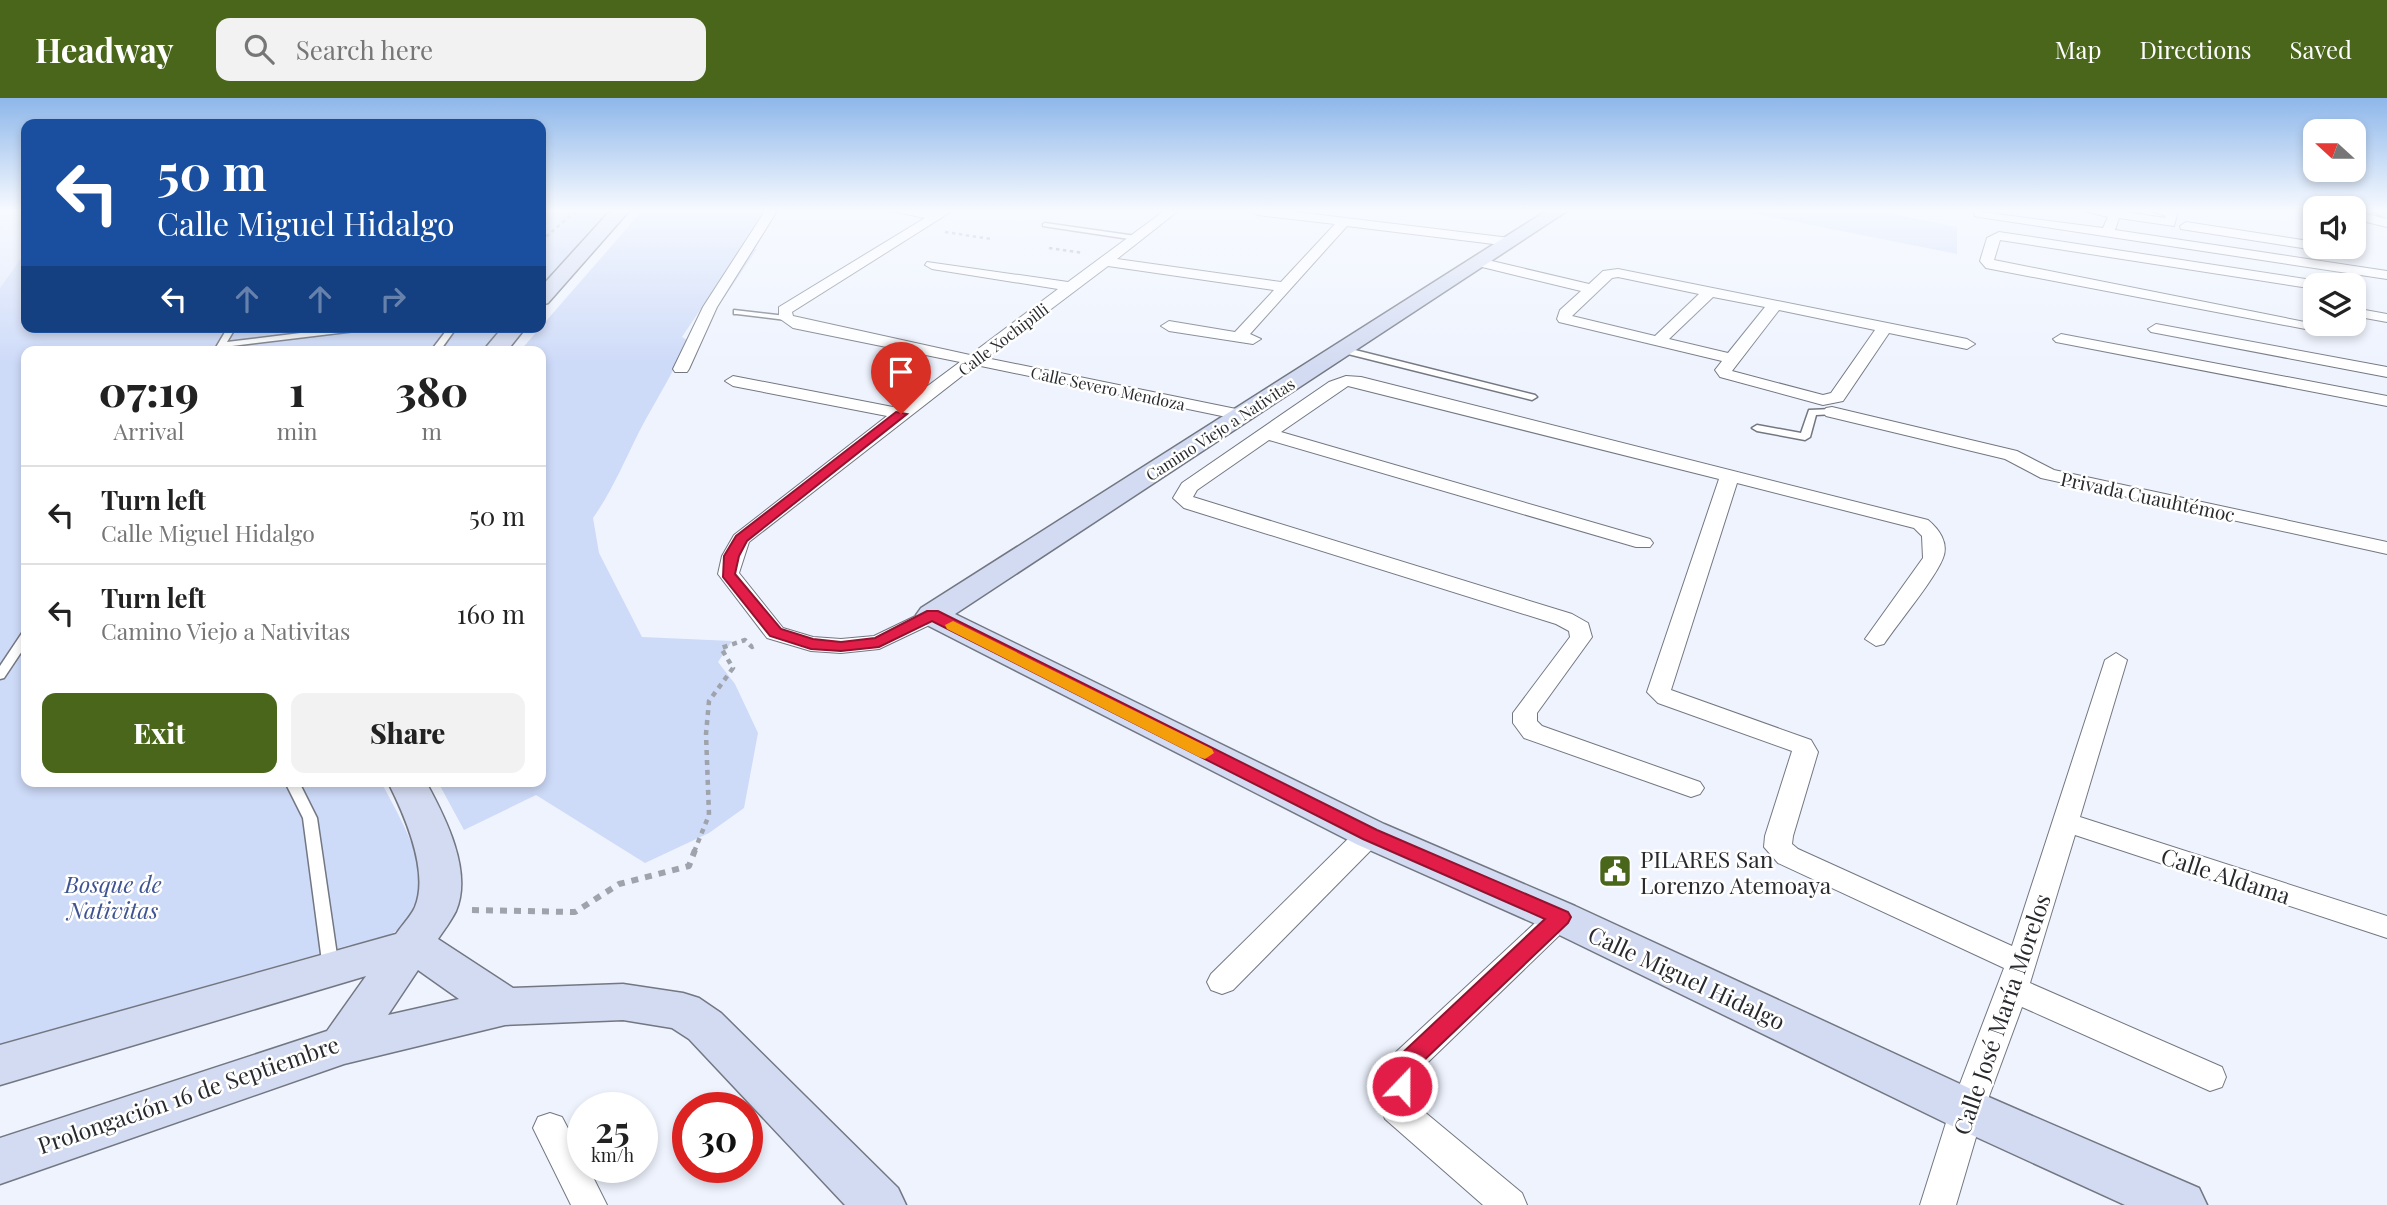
<!DOCTYPE html>
<html lang="en">
<head>
<meta charset="utf-8">
<style>
	body { margin:0; font-family:"Playfair Display",serif; background:#f2f2f2; color:#222; height:100vh; display:flex; flex-direction:column; font-size:26px; white-space:nowrap }
	* { box-sizing:border-box; margin:0 }
	p { font-size:23px; color:#767676 }
	.icon { flex:none; width:38px; height:38px; fill:none; stroke:currentColor; stroke-width:2; stroke-linecap:round; stroke-linejoin:round }
	.map { position:relative; flex:1; overflow:hidden }
	.panel { position:absolute; left:21px; top:248px; width:525px; height:441px; display:flex; flex-direction:column; background:#fff; border-radius:14px; box-shadow:0 4px 10px #0003 }
	.panel>* { flex:none }
	.hud { position:absolute; left:21px; top:21px; width:525px; height:214px; border-radius:14px; box-shadow:0 4px 10px #0003; background:#1a4fa0; color:#fff; overflow:hidden }
	.needle { width:46px; rotate:291deg }
	.tools { position:absolute; left:2303px; top:21px; display:grid; gap:14px }
	.tools a { display:grid; place-items:center; width:63px; height:63px; border-radius:14px; background:#fff; box-shadow:0 4px 10px #0003; font-size:35px }
	.speed { position:absolute; left:567px; top:994px; display:flex; gap:14px; font-size:35px; font-weight:700; text-align:center }
	.speed>* { display:grid; place-content:center; width:91px; height:91px; border-radius:50%; background:#fff; box-shadow:0 4px 10px #0003; line-height:1 }
	.speed small { font-size:18px; font-weight:400 }
	.speed .limit { border:10px solid #d22; background:#fff; color:#111 }
	.pin { position:absolute; display:grid; place-items:center; width:60px; height:60px; color:#fff; margin:-72px -30px; border-radius:50% 50% 50% 0; rotate:-45deg; box-shadow:0 0 7px #0007 }
	.pin .icon { rotate:45deg }
	.me { position:absolute; width:77px; margin:-38px; rotate:22deg; stroke-linejoin:round; filter:drop-shadow(0 0 5px #0008) }
	.turn { display:flex; align-items:center; gap:24px; height:147px; padding:0 21px; font-size:32px }
	.turn .icon { width:91px; height:91px; stroke-width:2.5 }
	.turn b { display:block; font-size:49px; line-height:60px }
	.lanes { display:flex; align-items:center; height:66px; padding:0 21px; background:#0003; justify-content:center; gap:35px; direction:ltr }
	.lanes .off { opacity:.35 }
	.eta { display:flex; justify-content:space-evenly; align-items:center; height:119px; text-align:center }
	.eta b { font-size:42px; font-weight:800; line-height:49px }
	.primary-button { display:flex; gap:14px; margin-top:auto; padding:14px 21px }
	.primary-button a { flex:1; height:80px; border-radius:14px; background:#49661b; color:#fff; font-size:28px; font-weight:800; line-height:80px; text-align:center }
	.primary-button a+a { background:#f2f2f2; color:#222 }
	ul { padding:0; list-style:none }
	li { display:flex; align-items:center; gap:21px; height:98px; padding:0 21px; border-top:2px solid #e0e0e0 }
	li div { flex:1 }
	li b { display:block; font-size:26px }
	li em { font-style:normal }
	header { display:flex; align-items:center; gap:42px; box-sizing:border-box; height:98px; padding:0 35px; background:#49661b; color:#fff }
	header strong { font-size:33px }
	nav { display:flex; gap:38px; margin-inline-start:auto; font-size:24px }
	.search { width:490px; height:63px; background:#f2f2f2; display:flex; align-items:center; gap:18px; box-sizing:border-box; padding:0 24px; border-radius:14px; color:#767676; font-size:26px }
	.map>svg:first-child { display:block }
	.built { fill:#e1e8fa }
	.green { fill:#cddaf8 }
	.lines { fill:none; stroke-linecap:round; stroke-linejoin:round }
	.lane-casing { stroke:#737781; stroke-width:3 }
	.street-casing { stroke:#737781; stroke-width:2 }
	.secondary-casing { stroke:#737781; stroke-width:3 }
	.path-far2 { stroke:#9fa3ab; stroke-width:2.5; stroke-dasharray:3.5 3.5; stroke-linecap:butt }
	.path-far1 { stroke:#9fa3ab; stroke-width:4.5; stroke-dasharray:5 5; stroke-linecap:butt }
	.path { stroke:#9fa3ab; stroke-width:6; stroke-dasharray:7 7; stroke-linecap:butt }
	.lane { fill:#fff; fill-rule:evenodd }
	.street { fill:#fff; fill-rule:evenodd }
	.secondary { fill:#d3dbf2; fill-rule:evenodd }
	.route { fill:#e11d48; stroke:#92132f; stroke-width:2 }
	.slow { fill:#f59e0b }
	.labels { text-anchor:middle; dominant-baseline:central; stroke-width:5; stroke-linejoin:round; paint-order:stroke }
	.far-street-label { font-size:16px; fill:#282a2e; stroke:#fff }
	.street-label { font-size:19px; fill:#282a2e; stroke:#fff }
	.near-poi-label { font-size:23px; fill:#282a2e; stroke:#fff; text-anchor:start }
	.near-street-label { font-size:23px; fill:#282a2e; stroke:#fff }
	.near-park-label { font-size:23px; font-style:italic; fill:#3e5392; stroke:#fff }
</style>
</head>
<body>
<header>
<strong>Headway</strong>
<div class="search"><svg class="icon" aria-label="search" viewBox="0 0 24 24"><circle cx="10" cy="10" r="6"/><path d="M15 15l6 6"/></svg>Search here</div>
<nav><a>Map</a><a>Directions</a><a>Saved</a></nav>
</header>
<div class="map">
<svg width="2387" height="1107" viewBox="0 0 2387 1107">
	<rect width="100%" height="100%" fill="#eef3fe"/>
	<path class="built" d="M0,113H26V153L0,190Z"/>
	<g class="green">
		<path d="M541,113H617L541,197Z"/>
		<path d="M642,113H763L739,151H757L722,203H706L682,239L687,242C674,275 655,303 639,334C624,364 612,393 593,420L599,455L642,539L732,543L718,564L735,586L758,635L744,710L709,735L645,765L536,697L464,732L438,684H541V254H519Z"/>
		<path d="M1758,113H1879L1957,129V156L1756,116Z"/>
		<path d="M26,153V229H512L490,254H26V684H381C397,714 428,767 422,801C420,815 401,830 390,837C380,842 359,851 350,847L0,947V190Z"/>
	</g>
	<g class="lines">
		<defs>
			<g id="lane">
				<path d="M1045,125L1136,138L1140,140L1136,142L1043,128V126Z"/>
				<path d="M734,212L786,218L790,220L786,222L737,216H734Z"/>
				<path d="M228,229H236L227,244L349,229H376L372,231L224,249L222,253H216L215,251Z"/>
				<path d="M449,229H457L439,254H430Z"/>
				<path d="M1343,249L1535,297L1537,299L1532,302L1340,254L1339,252Z"/>
				<path d="M1832,311L1837,314L1835,316L1816,317L1810,339L1805,342L1757,333L1752,330L1757,327L1801,335L1809,312Z"/>
				<path d="M26,534V547L4,580L0,581V568L22,535Z"/>
				<path d="M285,684H299L317,720L339,871L337,875L331,877L325,875L323,871L303,720Z"/>
			</g>
			<g id="street">
				<path d="M765,113H777L717,209L689,271L687,274H675L673,271L703,209Z"/>
				<path d="M892,113H952L792,214L793,218L970,257L1058,191L932,171L925,167L927,164L1068,184L1164,113H1178L1117,161L1281,184L1335,126L1258,117L1252,113H1288L1510,140L1517,144L1510,148L1347,128L1250,236L1261,241L1253,246L1169,233L1161,228L1169,223L1235,234L1274,192L1108,168L986,260L1241,312L1250,317L1247,321L1241,322L976,267L749,444L739,475L783,530L813,539L841,541L874,538L932,510L943,517L940,522L879,551L841,555L811,553L767,540L718,476L722,458L734,437L887,318L733,288L725,283L733,278L898,310L960,264L793,230L779,220V209L925,120Z"/>
				<path d="M1974,113L2103,130L2108,119L2084,113H2119L2165,120L2166,118L2152,113H2178L2174,128L2119,120L2115,132L2387,173V181L1979,119L1975,118Z"/>
				<path d="M2354,113L2387,121V129L2354,121Z"/>
				<path d="M2186,124L2315,144V149H2321L2315,152L2181,131L2180,128Z"/>
				<path d="M1999,134L2325,184L2327,187H2315V191L2000,142L1994,162L2315,226H2350L2343,233L2321,234L1986,170L1980,163L1987,140Z"/>
				<path d="M1479,160L1589,186L1603,173L1618,171L1967,241L1975,246L1967,251L1889,235L1843,303L1823,307L1720,279L1715,272L1722,263L1559,224L1557,221L1560,212L1581,193L1474,167V161ZM1618,179L1699,196L1655,238L1572,218L1612,180ZM1713,199L1765,209L1728,255L1669,241ZM1779,212L1875,232L1831,295L1823,297L1732,273Z"/>
				<path d="M2354,210L2387,216V224L2354,218Z"/>
				<path d="M2156,226L2387,269V279L2151,234L2148,231Z"/>
				<path d="M2061,236L2387,298V308L2056,244L2053,241Z"/>
				<path d="M1346,278L1361,279L1928,422C1939,431 1949,445 1943,460C1935,481 1898,525 1884,546L1876,548L1865,541L1923,460L1922,438L1914,430L1737,385L1671,592L1811,642L1818,654L1793,738L1792,746L1798,751L2012,848L2105,562L2116,555L2127,562L2080,719L2387,818V840L2075,737L2030,885L2222,969L2226,979L2222,989L2210,993L2022,909L1984,1012L1956,1107H1920L1950,1012L2004,870L1778,765L1764,749L1765,738L1792,653L1658,605L1647,594L1719,381L1348,288L1281,334L1650,441L1653,445L1650,449H1636L1269,342L1197,392L1193,399L1572,516L1588,525L1592,539L1537,615V623L1542,628L1700,684L1704,690L1700,696L1691,699L1524,640L1513,625V615L1570,539L1569,533L1556,526L1184,410L1173,400L1182,385L1329,284Z"/>
				<path d="M1832,309L2017,353L2054,372L2387,444V456L2041,380L2005,361L1826,318L1823,314L1826,310Z"/>
				<path d="M1370,727L1380,729L1384,736L1380,743L1233,892L1222,896L1211,892L1207,884L1211,876L1360,729Z"/>
				<path d="M1560,808L1570,811L1574,819L1570,827L1422,970L1415,1006L1522,1095L1527,1107H1483L1385,1021C1377,1003 1387,972 1396,954L1550,811Z"/>
				<path d="M550,1015L562,1019L583,1059V1069H588L607,1107H571L533,1030L538,1019Z"/>
			</g>
			<g id="secondary">
				<path d="M610,113H629L548,205L541,207V189Z"/>
				<path d="M1546,113H1567L955,516L1384,726L1575,808L1984,997L2199,1090L2207,1107H2125L1950,1027L1545,830L1356,746L921,524L916,517L921,510Z"/>
				<path d="M2372,113H2387V121Z"/>
				<path d="M503,229H526L506,254H482Z"/>
				<path d="M388,684H426C445,719 473,773 456,813C451,823 444,832 438,841L513,890L623,886L683,895L699,900L721,915L898,1090L906,1107H845L689,941L672,930L623,922L505,927L344,966L0,1086V1040L327,933L366,878L0,987V947L396,836C402,827 411,818 415,809C430,773 404,716 388,684ZM418,872L459,901L388,917Z"/>
			</g>
		</defs>
		<use href="#lane" class="lane-casing"/>
		<use href="#street" class="street-casing"/>
		<use href="#secondary" class="secondary-casing"/>
		<g class="path-far2">
			<path d="M945,134L991,141"/>
			<path d="M541,143L576,113"/>
			<path d="M1049,150L1083,155"/>
		</g>
		<path class="path-far1" d="M694,754L709,717L706,636L709,603L733,570L721,550L745,542L752,549L756,547"/>
		<path class="path" d="M472,812L575,814L619,786L689,768L695,752"/>
		<use href="#lane" class="lane"/>
		<use href="#street" class="street"/>
		<use href="#secondary" class="secondary"/>
	</g>
	<linearGradient id="sky" x2="0" y2="1"><stop stop-color="#8eb7ea"/><stop offset="0.42" stop-color="#f7faff"/><stop offset="1" stop-color="#f7faff" stop-opacity="0"/></linearGradient>
	<rect width="2387" height="268" fill="url(#sky)"/>
	<path class="route" d="M896,314L907,316L747,443L739,458L735,476L781,531L813,541L841,544L875,540L927,513H938L1377,732L1568,814L1571,819L1568,825L1418,968L1410,995L1402,998L1394,995L1390,988L1399,958L1545,821L1363,741L932,523L879,549L841,553L811,551L770,538L723,479L724,458L736,438Z"/>
	<path class="slow" d="M953,523L1212,651L1214,655L1205,661L1199,659L947,531L945,527Z"/>
	<defs>
		<symbol id="civic-square" viewBox="-11 -11 22 22"><rect x="-9" y="-9" width="18" height="18" rx="4" fill="#49661b" stroke="#fff"/><path d="M-.6-6.5H3V-4.5H.6V-3L4-1V1h2V6H-6V1h2V-1L-.6-3ZM-1.2 2.5V6h2.4V2.5Z" fill="#fff"/></symbol>
	</defs>
	<g fill-rule="evenodd">
		<use href="#civic-square" x="1596" y="754" width="38" height="38"/>
	</g>
	<g class="labels">
		<g class="far-street-label">
			<text transform="translate(1003 241) rotate(-37)">Calle Xochipilli</text>
			<text transform="translate(1108 290) rotate(12)">Calle Severo Mendoza</text>
			<text transform="translate(1220 331) rotate(-33)">Camino Viejo a Nativitas</text>
		</g>
		<g class="street-label">
			<text transform="translate(2148 398) rotate(12)">Privada Cuauhtémoc</text>
		</g>
		<g class="near-poi-label">
			<text x="1640" y="760">PILARES San<tspan x="1640" dy="26">Lorenzo Atemoaya</tspan></text>
		</g>
		<g class="near-street-label">
			<text transform="translate(2226 777) rotate(18)">Calle Aldama</text>
			<text transform="translate(1687 879) rotate(25)">Calle Miguel Hidalgo</text>
			<text transform="translate(2001 916) rotate(-71)">Calle José María Morelos</text>
			<text transform="translate(188 996) rotate(-19)">Prolongación 16 de Septiembre</text>
		</g>
		<g class="near-park-label">
			<text x="113" y="785">Bosque de<tspan x="113" dy="26">Nativitas</tspan></text>
		</g>
	</g>
</svg>
<div class="tools">
<a><svg class="needle" viewBox="-14 -14 28 28"><path d="M0-13l5 13h-10z" fill="#e53935"/><path d="M0 13l5-13h-10z" fill="#767676"/></svg></a>
<a><svg class="icon" aria-label="sound" viewBox="0 0 24 24"><path d="M4 9h4l5-4v14l-5-4H4zM17 9q2 3 0 6"/></svg></a>
<a><svg class="icon" aria-label="layers" viewBox="0 0 24 24"><path d="M12 4l9 5-9 5-9-5zM3 14l9 5 9-5"/></svg></a>
</div>
<div class="speed"><div>25<small>km/h</small></div><div class="limit">30</div></div>
<div class="pin" style="left:901px;top:316px;background:#d93025"><svg class="icon" aria-label="arrive" viewBox="0 0 24 24"><path d="M6 21V4h12l-3 4 3 4H6"/></svg></div>
<svg class="me" style="left:1402px;top:988px" viewBox="-20 -20 40 40"><circle r="17" fill="#e11d48" stroke="#fff" stroke-width="3"/><path d="M0-11L8 9 0 5-8 9z" fill="#fff"/></svg>
<div class="hud">
<div class="turn"><svg class="icon" aria-label="left" viewBox="0 0 24 24"><path d="M17 20v-9H6M10 6l-5 5 5 5"/></svg><div><b>50 m</b>Calle Miguel Hidalgo</div></div>
<div class="lanes"><svg class="icon" aria-label="left" viewBox="0 0 24 24"><path d="M17 20v-9H6M10 6l-5 5 5 5"/></svg><svg class="icon off" aria-label="ahead" viewBox="0 0 24 24"><path d="M12 20V5M6 11l6-6 6 6"/></svg><svg class="icon off" aria-label="ahead" viewBox="0 0 24 24"><path d="M12 20V5M6 11l6-6 6 6"/></svg><svg class="icon off" aria-label="right" viewBox="0 0 24 24"><path d="M7 20v-9h11M14 6l5 5-5 5"/></svg></div>
</div>
<section class="panel">
<div class="eta">
<div><b>07:19</b><p>Arrival</p></div>
<div><b>1</b><p>min</p></div>
<div><b>380</b><p>m</p></div>
</div>
<ul>
<li><svg class="icon" aria-label="left" viewBox="0 0 24 24"><path d="M17 20v-9H6M10 6l-5 5 5 5"/></svg><div><b>Turn left</b><p>Calle Miguel Hidalgo</p></div><em>50 m</em></li>
<li><svg class="icon" aria-label="left" viewBox="0 0 24 24"><path d="M17 20v-9H6M10 6l-5 5 5 5"/></svg><div><b>Turn left</b><p>Camino Viejo a Nativitas</p></div><em>160 m</em></li>
</ul>
<div class="primary-button"><a>Exit</a><a>Share</a></div>
</section>
</div>
</body>
</html>
